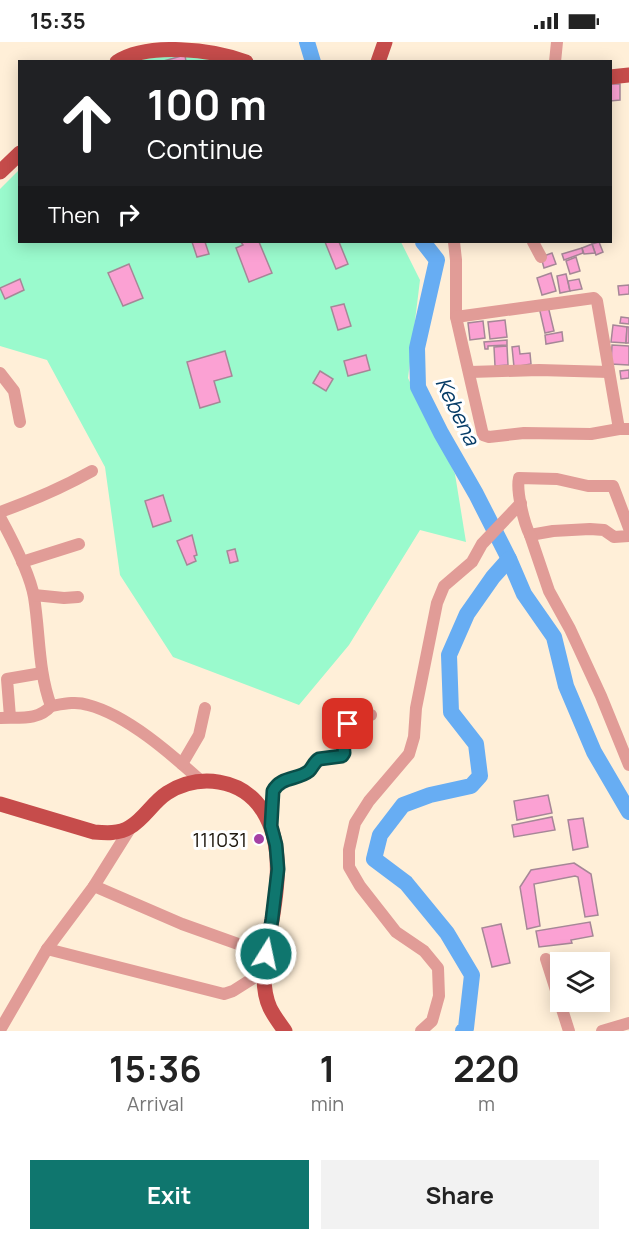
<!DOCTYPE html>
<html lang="en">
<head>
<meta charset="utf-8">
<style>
	body { margin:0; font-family:Manrope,sans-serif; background:#f2f2f2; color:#222; height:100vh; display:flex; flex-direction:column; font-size:22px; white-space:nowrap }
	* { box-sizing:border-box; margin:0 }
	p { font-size:20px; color:#767676 }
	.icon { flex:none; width:33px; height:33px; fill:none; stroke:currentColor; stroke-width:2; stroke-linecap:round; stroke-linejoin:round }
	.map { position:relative; height:989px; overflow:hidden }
	.panel { display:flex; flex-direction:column; background:#fff; flex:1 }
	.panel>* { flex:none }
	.top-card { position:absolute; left:18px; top:18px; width:594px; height:183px; border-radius:0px; box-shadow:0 3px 15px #0003; background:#202124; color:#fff; overflow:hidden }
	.controls { position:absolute; left:550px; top:910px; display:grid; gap:12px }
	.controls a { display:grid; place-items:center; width:60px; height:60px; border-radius:0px; background:#fff; box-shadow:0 3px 15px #0003; font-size:30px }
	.pin { position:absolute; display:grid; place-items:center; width:51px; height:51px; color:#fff; margin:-26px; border-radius:12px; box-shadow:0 3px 9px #0006 }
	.me { position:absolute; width:66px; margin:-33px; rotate:10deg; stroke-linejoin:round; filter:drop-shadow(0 0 4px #0008) }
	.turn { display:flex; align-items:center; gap:21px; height:126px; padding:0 30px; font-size:27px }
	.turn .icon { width:78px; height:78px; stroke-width:2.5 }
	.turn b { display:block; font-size:42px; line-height:51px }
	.then { display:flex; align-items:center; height:57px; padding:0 30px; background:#0003; gap:12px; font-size:22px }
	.eta { display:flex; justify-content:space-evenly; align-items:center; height:102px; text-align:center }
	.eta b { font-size:36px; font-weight:700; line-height:42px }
	.action { display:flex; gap:12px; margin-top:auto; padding:12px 30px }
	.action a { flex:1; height:69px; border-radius:0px; background:#0f766e; color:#fff; font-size:24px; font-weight:700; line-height:69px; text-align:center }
	.action a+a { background:#f2f2f2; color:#222 }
	.status { display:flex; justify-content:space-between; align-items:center; height:42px; padding:0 30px; background:#fff; direction:ltr }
	.status svg { height:16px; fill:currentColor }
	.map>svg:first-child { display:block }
	.green { fill:#9afacd }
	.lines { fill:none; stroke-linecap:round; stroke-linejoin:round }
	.river { stroke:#67adf3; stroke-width:16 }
	.building { fill:#fba1d3; stroke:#a68797; stroke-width:1.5 }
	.minor { stroke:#e19c97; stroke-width:12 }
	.major { stroke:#c64c4b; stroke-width:15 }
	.route-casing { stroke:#0a4d48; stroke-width:15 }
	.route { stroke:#0f766e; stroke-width:10 }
	.poi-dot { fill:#a640a4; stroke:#fff; stroke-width:2 }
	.labels { text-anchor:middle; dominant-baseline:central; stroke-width:6; stroke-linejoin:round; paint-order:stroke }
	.poi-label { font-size:20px; fill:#1f180e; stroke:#fff; text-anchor:end }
	.water-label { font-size:21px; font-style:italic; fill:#053b66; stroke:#fff }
</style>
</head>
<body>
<div class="status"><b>15:35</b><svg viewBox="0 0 49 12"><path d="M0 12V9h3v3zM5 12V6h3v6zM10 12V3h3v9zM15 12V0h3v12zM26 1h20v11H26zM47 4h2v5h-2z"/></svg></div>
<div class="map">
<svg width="629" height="989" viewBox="0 0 629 989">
	<rect width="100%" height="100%" fill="#ffefd8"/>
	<g class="green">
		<path d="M169,10L229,20H133Z"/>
		<path d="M19,128L20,200H401L420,238L408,336L455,432L466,500L420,488L349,603L299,663L173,615L120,533L105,425L47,318L0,304V147Z"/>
	</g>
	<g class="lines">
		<g class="river">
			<path d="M307,0L313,20"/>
			<path d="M423,200L437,218L417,306L418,345L441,391L476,452L509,517L524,552L554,595L566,644L594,710L629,770"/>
			<path d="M463,989L466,986L472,933L447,891L406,841L374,817L380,793L403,763L430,753L471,744L480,734L476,702L451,670L449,613L467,572L493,535L509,517"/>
		</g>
	</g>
	<g class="building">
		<path d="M185,13L186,20H160Z"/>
		<path d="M610,42H620V58L610,59Z"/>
		<path d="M192,200H205L209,212L197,215Z"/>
		<path d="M241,200H259L272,231L249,240L236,206L243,203Z"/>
		<path d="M325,200H339L348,222L336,227Z"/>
		<path d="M599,200L603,210L596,213L592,202Z"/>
		<path d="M592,202L595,211L584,212L582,206Z"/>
		<path d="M582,206L583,211L564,218L562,212Z"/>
		<path d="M552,211L556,222L544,226L541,215Z"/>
		<path d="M576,215L580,229L570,232L566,219Z"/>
		<path d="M129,222L143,256L123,264L108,231Z"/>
		<path d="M551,231L556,249L542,253L537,236Z"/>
		<path d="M566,232L570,249L560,251L557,234Z"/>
		<path d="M20,237L24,248L5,257L0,246Z"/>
		<path d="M579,237L582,247L570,249L568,239Z"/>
		<path d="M629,243V252L619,253L618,244Z"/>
		<path d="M344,262L351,284L338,288L331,265Z"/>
		<path d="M548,264L554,289L545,291L539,265Z"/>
		<path d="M621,275L629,276V282L620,281Z"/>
		<path d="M505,278L507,295L490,297L488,280Z"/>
		<path d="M483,279L485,296L470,298L468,281Z"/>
		<path d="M613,283L627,285L626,301L611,300Z"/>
		<path d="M627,285H629V301H626Z"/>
		<path d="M562,290L563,299L546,302L545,293Z"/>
		<path d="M507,298V303L488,304V307H485L484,300Z"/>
		<path d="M612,303L629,304V323L611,322Z"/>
		<path d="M507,304L508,323L495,324L494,305Z"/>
		<path d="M519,304L520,312L530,311L531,322L514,325L512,305Z"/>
		<path d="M225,309L232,334L214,339L220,360L200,366L187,320Z"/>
		<path d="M366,313L370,328L348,334L344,319Z"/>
		<path d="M629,328V336L621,337L620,329Z"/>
		<path d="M320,329L333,337L326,349L313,341Z"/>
		<path d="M163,453L171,479L153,485L145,459Z"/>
		<path d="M192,493L197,513L194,514L196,519L187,523L177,499Z"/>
		<path d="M235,507L238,519L230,521L227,509Z"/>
		<path d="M548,753L552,771L517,778L514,759Z"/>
		<path d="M552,775L555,788L514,795L512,783Z"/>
		<path d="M583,776L588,805L573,808L568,778Z"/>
		<path d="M574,821L591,832L598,873L585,875L578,835L575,834L534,842L540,884L527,887L520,845L531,828Z"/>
		<path d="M590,880L593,894L571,898L572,901L539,905L536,889Z"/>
		<path d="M501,882L510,921L492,925L482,886Z"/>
	</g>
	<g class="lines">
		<g class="minor">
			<path d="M555,20L557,0"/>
			<path d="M454,200L456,218V275L483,393L489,395L524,391L591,392L619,387H629"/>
			<path d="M533,200L541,215"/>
			<path d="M456,275L594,256L597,259L619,387"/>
			<path d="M470,330L539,328L609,330"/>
			<path d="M0,331L14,349L20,380"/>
			<path d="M0,470C34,458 60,447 92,429"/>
			<path d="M0,475C12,497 30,531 34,555C40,592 38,629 51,664"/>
			<path d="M629,486L613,444H588L557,437L519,436C516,449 524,481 530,493L553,489L590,487L604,488L614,495L629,494"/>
			<path d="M530,493L549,549L570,587L601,654L629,723"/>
			<path d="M22,520L79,502"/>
			<path d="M34,553L64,556L78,555"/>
			<path d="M10,675L7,637L42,631"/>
			<path d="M0,676C19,675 38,679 51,664C63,662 76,659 88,663C127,673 171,712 200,738"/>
			<path d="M182,722L199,693L205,666"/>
			<path d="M271,784L273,749C280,734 298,738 309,729C313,725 314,720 319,717L342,714L344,711L342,684L371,673"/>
			<path d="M94,844L182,882L266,912"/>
			<path d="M47,907L224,952L233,949L263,930"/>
			<path d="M546,917L569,989"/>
			<path d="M0,988L47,907L94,844L131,785"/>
			<path d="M421,989L432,979L439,954L438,926L424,909L396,890L360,844L349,825V808L355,781L369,759L409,712L414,695L416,666L437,561L444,544L472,520L482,502L521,461"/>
			<path d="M602,989L629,981"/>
		</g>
		<g class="major">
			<path d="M117,20C148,0 212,7 246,20"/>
			<path d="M378,20L385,0"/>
			<path d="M610,35L629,33"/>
			<path d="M0,130L20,111"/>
			<path d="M0,762L94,790C106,791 119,792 130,785C144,777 153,760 167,751C199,731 242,736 263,769C285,804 277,851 270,890C266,914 259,942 270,966C274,974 280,982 285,989"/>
		</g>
	</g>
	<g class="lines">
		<defs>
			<path id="route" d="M266,912L272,877L278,827L276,803L271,784L273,749C281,734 298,738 309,729C313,725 314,720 319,717L342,714L344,711L342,684L348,682"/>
		</defs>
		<use href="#route" class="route-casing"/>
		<use href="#route" class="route"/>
	</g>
	<circle class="poi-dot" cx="259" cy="797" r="6"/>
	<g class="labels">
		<g class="poi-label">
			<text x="247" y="797">111031</text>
		</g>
		<g class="water-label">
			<text transform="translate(458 369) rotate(64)">Kebena</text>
		</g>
	</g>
</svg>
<div class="controls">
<a><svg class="icon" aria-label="layers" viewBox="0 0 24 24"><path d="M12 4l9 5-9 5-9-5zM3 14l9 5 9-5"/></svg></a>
</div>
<div class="pin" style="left:348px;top:682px;background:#d93025"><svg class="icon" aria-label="arrive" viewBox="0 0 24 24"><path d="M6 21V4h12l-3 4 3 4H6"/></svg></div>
<svg class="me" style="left:266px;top:912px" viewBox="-20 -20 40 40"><circle r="17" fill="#0f766e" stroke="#fff" stroke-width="3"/><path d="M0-11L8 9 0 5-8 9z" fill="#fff"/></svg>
<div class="top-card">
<div class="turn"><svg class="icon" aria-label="ahead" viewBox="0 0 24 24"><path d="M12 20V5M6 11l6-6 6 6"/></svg><div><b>100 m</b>Continue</div></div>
<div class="then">Then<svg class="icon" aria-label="right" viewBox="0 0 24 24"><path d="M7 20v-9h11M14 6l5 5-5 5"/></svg></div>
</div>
</div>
<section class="panel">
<div class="eta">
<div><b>15:36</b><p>Arrival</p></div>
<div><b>1</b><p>min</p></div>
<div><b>220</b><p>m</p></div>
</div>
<div class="action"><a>Exit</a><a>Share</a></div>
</section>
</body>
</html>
